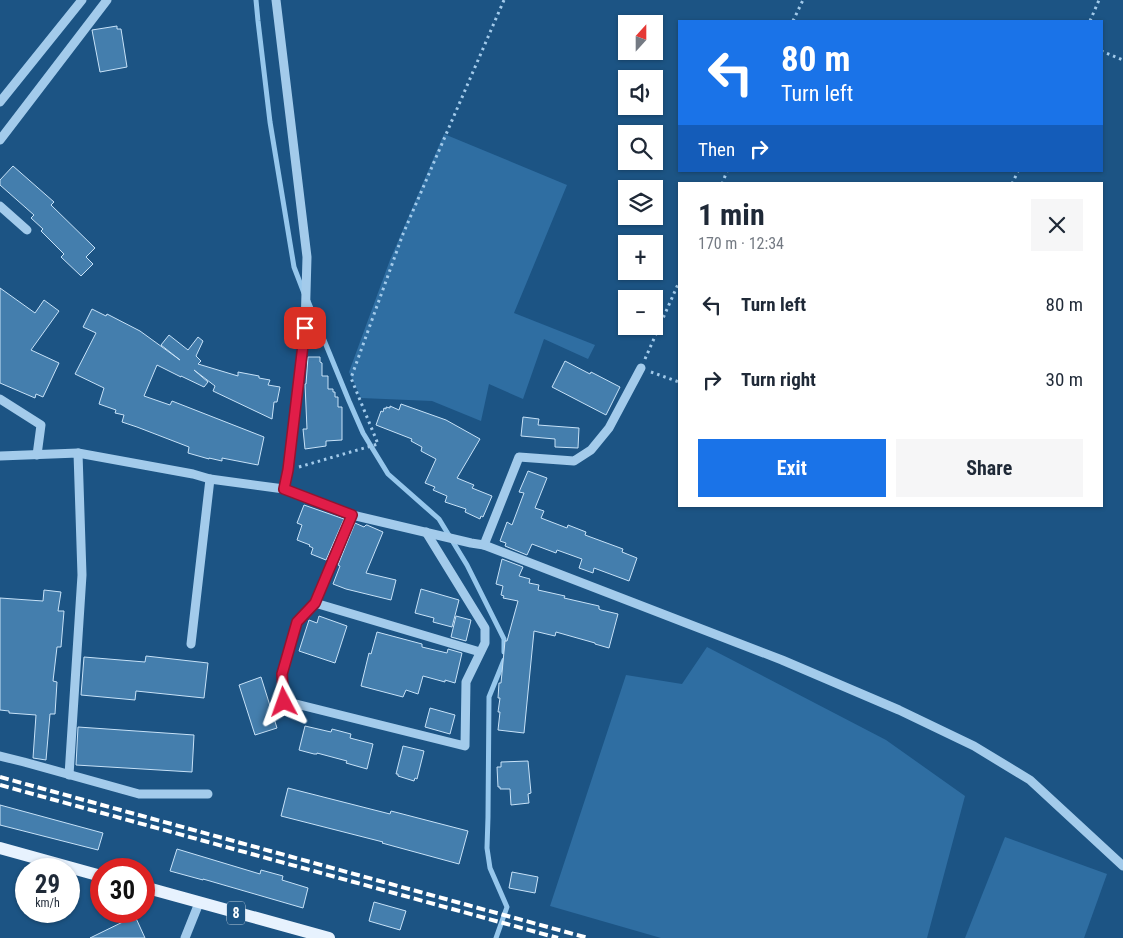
<!DOCTYPE html>
<html lang="en">
<head>
<meta charset="utf-8">
<style>
	body { margin:0; font-family:"Roboto Condensed",sans-serif; background:#f6f6f7; color:#1f2937; height:100vh; display:flex; flex-direction:column; font-size:19px; white-space:nowrap }
	* { box-sizing:border-box; margin:0 }
	p { font-size:16px; color:#747a83 }
	.icon { flex:none; width:28px; height:28px; fill:none; stroke:currentColor; stroke-width:2; stroke-linecap:round; stroke-linejoin:round }
	.map { position:relative; flex:1; overflow:hidden }
	.sheet { position:absolute; left:678px; top:182px; width:425px; height:325px; display:flex; flex-direction:column; background:#fff; border-radius:0px; box-shadow:0 1px 4px #0004 }
	.sheet>* { flex:none }
	.hud { position:absolute; left:678px; top:20px; width:425px; height:152px; border-radius:0px; box-shadow:0 1px 4px #0004; background:#1a73e8; color:#fff; overflow:hidden }
	.needle { width:32px; rotate:21deg }
	.fabs { position:absolute; left:618px; top:15px; display:grid; gap:10px }
	.fabs a { display:grid; place-items:center; width:45px; height:45px; border-radius:0px; background:#fff; box-shadow:0 1px 4px #0004; font-size:25px }
	.speed { position:absolute; left:15px; top:858px; display:flex; gap:10px; font-size:25px; font-weight:700; text-align:center }
	.speed>* { display:grid; place-content:center; width:65px; height:65px; border-radius:50%; background:#fff; box-shadow:0 1px 4px #0004; line-height:1 }
	.speed small { font-size:12px; font-weight:400 }
	.speed .limit { border:8px solid #d22; background:#fff; color:#111 }
	.pin { position:absolute; display:grid; place-items:center; width:42px; height:42px; color:#fff; margin:-21px; border-radius:10px; box-shadow:0 2px 8px #0006 }
	.me { position:absolute; width:55px; margin:-28px; rotate:356deg; stroke-linejoin:round; filter:drop-shadow(0 0 4px #0008) }
	.turn { display:flex; align-items:center; gap:18px; height:105px; padding:0 20px; font-size:22px }
	.turn .icon { width:65px; height:65px; stroke-width:2.5 }
	.turn b { display:block; font-size:35px; line-height:42px }
	.then { display:flex; align-items:center; height:48px; padding:0 20px; background:#0003; gap:10px; font-size:19px }
	.round { display:grid; place-items:center; flex:none; width:52px; height:52px; border-radius:0px; background:#f6f6f7 }
	.headline { display:flex; align-items:center; justify-content:space-between; height:85px; padding:0 20px }
	h1 { font-size:30px; font-weight:700; line-height:38px }
	.button { display:flex; gap:10px; margin-top:auto; padding:10px 20px }
	.button a { flex:1; height:58px; border-radius:0px; background:#1a73e8; color:#fff; font-size:20px; font-weight:700; line-height:58px; text-align:center }
	.button a+a { background:#f6f6f7; color:#1f2937 }
	ul { padding:0; list-style:none }
	li { display:flex; align-items:center; gap:15px; height:75px; padding:0 20px }
	li div { flex:1 }
	li b { display:block; font-size:19px }
	li em { font-style:normal }
	.map>svg:first-child { display:block }
	.green { fill:#2f6ea2 }
	.lines { fill:none; stroke-linecap:round; stroke-linejoin:round }
	.stream { stroke:#96c7ec; stroke-width:5 }
	.building { fill:#447ead; stroke:#c7e2f8 }
	.path { stroke:#a3cbeb; stroke-width:3; stroke-dasharray:2.5 4; stroke-linecap:butt }
	.minor { stroke:#a3cbeb; stroke-width:9 }
	.major { stroke:#e7f2fe; stroke-width:12 }
	.rail { stroke:#fff; stroke-width:4; stroke-dasharray:9 4; stroke-linecap:butt }
	.route-casing { stroke:#92132f; stroke-width:12 }
	.route { stroke:#e11d48; stroke-width:9 }
	.labels { text-anchor:middle; dominant-baseline:central; stroke-width:4.5; stroke-linejoin:round; paint-order:stroke }
	.shield { fill:#1c5484; stroke:#bbccda; stroke-width:1 }
	.shield-label { font-size:14px; font-weight:bold; fill:#fff }
</style>
</head>
<body>
<div class="map">
<svg width="1123" height="938" viewBox="0 0 1123 938">
	<rect width="100%" height="100%" fill="#1c5484"/>
	<g class="green">
		<path d="M444,134L567,185L514,313L595,345L588,359L544,339L523,399L489,384L481,421L432,401L361,398L349,372L390,260Z"/>
		<path d="M707,647L886,740L965,796L927,938H661L550,906L626,675L682,684Z"/>
		<path d="M1005,837L1107,874L1084,938H965Z"/>
	</g>
	<g class="lines">
		<g class="stream">
			<path d="M256,0L258,21L270,122L294,267L304,293"/>
			<path d="M308,301L349,401L363,433L388,474L439,519L467,565L504,639V652"/>
			<path d="M496,938L507,907L490,868L487,848L488,817L489,697L504,660"/>
		</g>
	</g>
	<g class="building">
		<path d="M117,26V29H121L127,67L100,72L92,30Z"/>
		<path d="M13,166L54,202L51,205L95,248L86,257L93,264L81,276L61,257L64,254L41,231L43,229L31,218L34,215L0,185V180Z"/>
		<path d="M0,288L35,313L44,300L59,311L31,350L59,363L43,397L36,394L35,398L0,383Z"/>
		<path d="M92,309L106,316L107,314L140,331L180,360L161,345L169,335L188,350L198,337L203,341L196,356L201,361L198,364L238,376V372L259,376V378L270,380L268,385L280,387L277,402H274L272,419L213,391L215,386L194,370L208,382L204,387L181,376V377L157,365L144,396L170,405L172,401L264,437L258,465L222,458V461L209,458V459L188,453L189,447L137,427L122,422L124,415L115,413L116,410L99,404L104,388L75,374L96,333L83,327Z"/>
		<path d="M308,357H320V362L322,363V376H328V389H333V392H335V397H338V407H342V440L326,441V446L305,449L303,429H307L305,384H306Z"/>
		<path d="M565,361L590,374L591,372L620,387L606,415L552,387Z"/>
		<path d="M401,404L446,420L480,439L457,478L474,485L472,488L492,496L483,517L481,516L480,519L465,512L466,509L445,502L447,496L433,490L435,487L425,483L436,459L421,451L422,447L411,441L412,439L376,425L381,411L383,412L384,408L386,409V407L390,408V406L399,410Z"/>
		<path d="M523,417L539,419L538,425L579,428L578,448L555,447V439L521,436Z"/>
		<path d="M528,471L547,478L535,508L544,511L541,518L567,528L568,525L586,532L585,535L623,549L622,552L637,558L629,581L594,568L593,573L579,568L582,559L557,550L556,553L532,544L527,555L505,546L506,543L500,541L507,522L512,525L524,493L519,492Z"/>
		<path d="M304,505L344,519L326,560L311,554L313,548L309,546L310,545L297,540L302,525L297,523Z"/>
		<path d="M355,523L364,527L366,525H367L383,532L366,573L396,580L391,600L346,589L333,584L340,566L338,565Z"/>
		<path d="M502,559L523,567L519,576L530,579L529,583L539,585L538,590L565,596L564,598L599,606V609L601,610L618,614L609,648L595,644V643L556,632L555,636L534,631L524,733L498,730L500,712H498L500,698H498L499,683H501L505,641H507L518,601L503,598L504,596L501,595L503,586L496,584Z"/>
		<path d="M421,589L459,600L452,627L433,622L434,618L415,613Z"/>
		<path d="M44,590L61,592L58,611H64L61,647H57L53,681L57,682L55,714H50L46,760L33,758L36,715L9,713V711L0,710V598L43,601Z"/>
		<path d="M319,616L347,626L335,663L299,651L309,620L317,623Z"/>
		<path d="M456,616L471,620L466,641L451,637Z"/>
		<path d="M377,632L422,644V647L447,653L448,649L462,653L455,683L445,680V682L423,676L418,694L406,690L403,697L361,686L369,653L371,654Z"/>
		<path d="M146,656L208,663L204,698L136,691L135,700L81,695L84,657L145,662Z"/>
		<path d="M261,677L277,728L255,735L239,685Z"/>
		<path d="M430,708L455,715L450,734L425,727Z"/>
		<path d="M305,726L331,732L332,729L351,734L350,738L373,744L367,769L346,763L347,761L317,753V754H314L299,750Z"/>
		<path d="M78,727L194,735L192,772L76,765Z"/>
		<path d="M403,746L424,751L417,779L415,778L414,781L398,776V774H396Z"/>
		<path d="M528,761L531,793L528,794L529,803L511,805L510,789H500V787H498L497,767H501V762Z"/>
		<path d="M288,788L390,814L391,811L468,831L459,864L382,843L383,842L281,816Z"/>
		<path d="M0,805L103,833L98,850L0,825Z"/>
		<path d="M177,849L260,874L261,870L283,876L282,880L308,888L303,908L203,879V880L170,871Z"/>
		<path d="M512,872L538,877L535,893L509,888Z"/>
		<path d="M374,902L406,911L400,930L369,921Z"/>
		<path d="M135,916L145,938H90Z"/>
	</g>
	<g class="lines">
		<g class="path">
			<path d="M793,21L803,0"/>
			<path d="M1090,21L1099,0"/>
			<path d="M1101,51L1123,60"/>
			<path d="M722,184L727,171"/>
			<path d="M1012,184L1018,171"/>
			<path d="M645,359L679,282"/>
			<path d="M651,372L679,382"/>
			<path d="M299,467L378,444L351,378L403,234L504,0"/>
		</g>
		<g class="minor">
			<path d="M276,0L307,257L305,328L288,470L284,489"/>
			<path d="M0,102L82,0"/>
			<path d="M0,140L107,0"/>
			<path d="M0,206L27,230"/>
			<path d="M0,399L41,425L37,455"/>
			<path d="M0,456L78,453L193,474L210,479L284,489L352,515L471,543L484,545L782,660L899,710L974,746L1030,780L1123,866"/>
			<path d="M352,515L315,603L297,622L282,674L284,701L465,746L466,682L485,643V628L426,532"/>
			<path d="M484,545L519,457L574,461L591,450L609,428L641,368"/>
			<path d="M315,603L480,652"/>
			<path d="M191,644L210,479"/>
			<path d="M0,756L24,762L139,794H208"/>
			<path d="M69,775L82,575L78,453"/>
			<path d="M185,938L199,903"/>
		</g>
		<g class="major">
			<path d="M0,848L101,876"/>
			<path d="M144,887L329,938"/>
		</g>
		<g class="rail">
			<path d="M0,777L588,938"/>
			<path d="M0,785L558,938"/>
		</g>
	</g>
	<g class="lines">
		<defs>
			<path id="route" d="M284,702L282,674L297,622L315,603L352,515L284,489L288,470L305,328"/>
		</defs>
		<use href="#route" class="route-casing"/>
		<use href="#route" class="route"/>
	</g>
	<g class="labels">
		<rect class="shield" x="227" y="901.5" width="18" height="23" rx="4"/>
		<g class="shield-label">
			<text x="236" y="913">8</text>
		</g>
	</g>
</svg>
<div class="fabs">
<a><svg class="needle" viewBox="-14 -14 28 28"><path d="M0-13l5 13h-10z" fill="#e53935"/><path d="M0 13l5-13h-10z" fill="#747a83"/></svg></a>
<a><svg class="icon" aria-label="sound" viewBox="0 0 24 24"><path d="M4 9h4l5-4v14l-5-4H4zM17 9q2 3 0 6"/></svg></a>
<a><svg class="icon" aria-label="search" viewBox="0 0 24 24"><circle cx="10" cy="10" r="6"/><path d="M15 15l6 6"/></svg></a>
<a><svg class="icon" aria-label="layers" viewBox="0 0 24 24"><path d="M12 4l9 5-9 5-9-5zM3 14l9 5 9-5"/></svg></a>
<a>+</a>
<a>−</a>
</div>
<div class="speed"><div>29<small>km/h</small></div><div class="limit">30</div></div>
<div class="pin" style="left:305px;top:328px;background:#d93025"><svg class="icon" aria-label="arrive" viewBox="0 0 24 24"><path d="M6 21V4h12l-3 4 3 4H6"/></svg></div>
<svg class="me" style="left:284px;top:702px" viewBox="-20 -20 40 40"><path d="M0-17L14 15 0 8-14 15z" fill="#e11d48" stroke="#fff" stroke-width="4"/></svg>
<div class="hud">
<div class="turn"><svg class="icon" aria-label="left" viewBox="0 0 24 24"><path d="M17 20v-9H6M10 6l-5 5 5 5"/></svg><div><b>80 m</b>Turn left</div></div>
<div class="then">Then<svg class="icon" aria-label="right" viewBox="0 0 24 24"><path d="M7 20v-9h11M14 6l5 5-5 5"/></svg></div>
</div>
<section class="sheet">
<div class="headline"><div><h1>1 min</h1><p>170 m · 12:34</p></div><a class="round"><svg class="icon" aria-label="close" viewBox="0 0 24 24"><path d="M6 6l12 12M18 6L6 18"/></svg></a></div>
<ul>
<li><svg class="icon" aria-label="left" viewBox="0 0 24 24"><path d="M17 20v-9H6M10 6l-5 5 5 5"/></svg><div><b>Turn left</b></div><em>80 m</em></li>
<li><svg class="icon" aria-label="right" viewBox="0 0 24 24"><path d="M7 20v-9h11M14 6l5 5-5 5"/></svg><div><b>Turn right</b></div><em>30 m</em></li>
</ul>
<div class="button"><a>Exit</a><a>Share</a></div>
</section>
</div>
</body>
</html>
